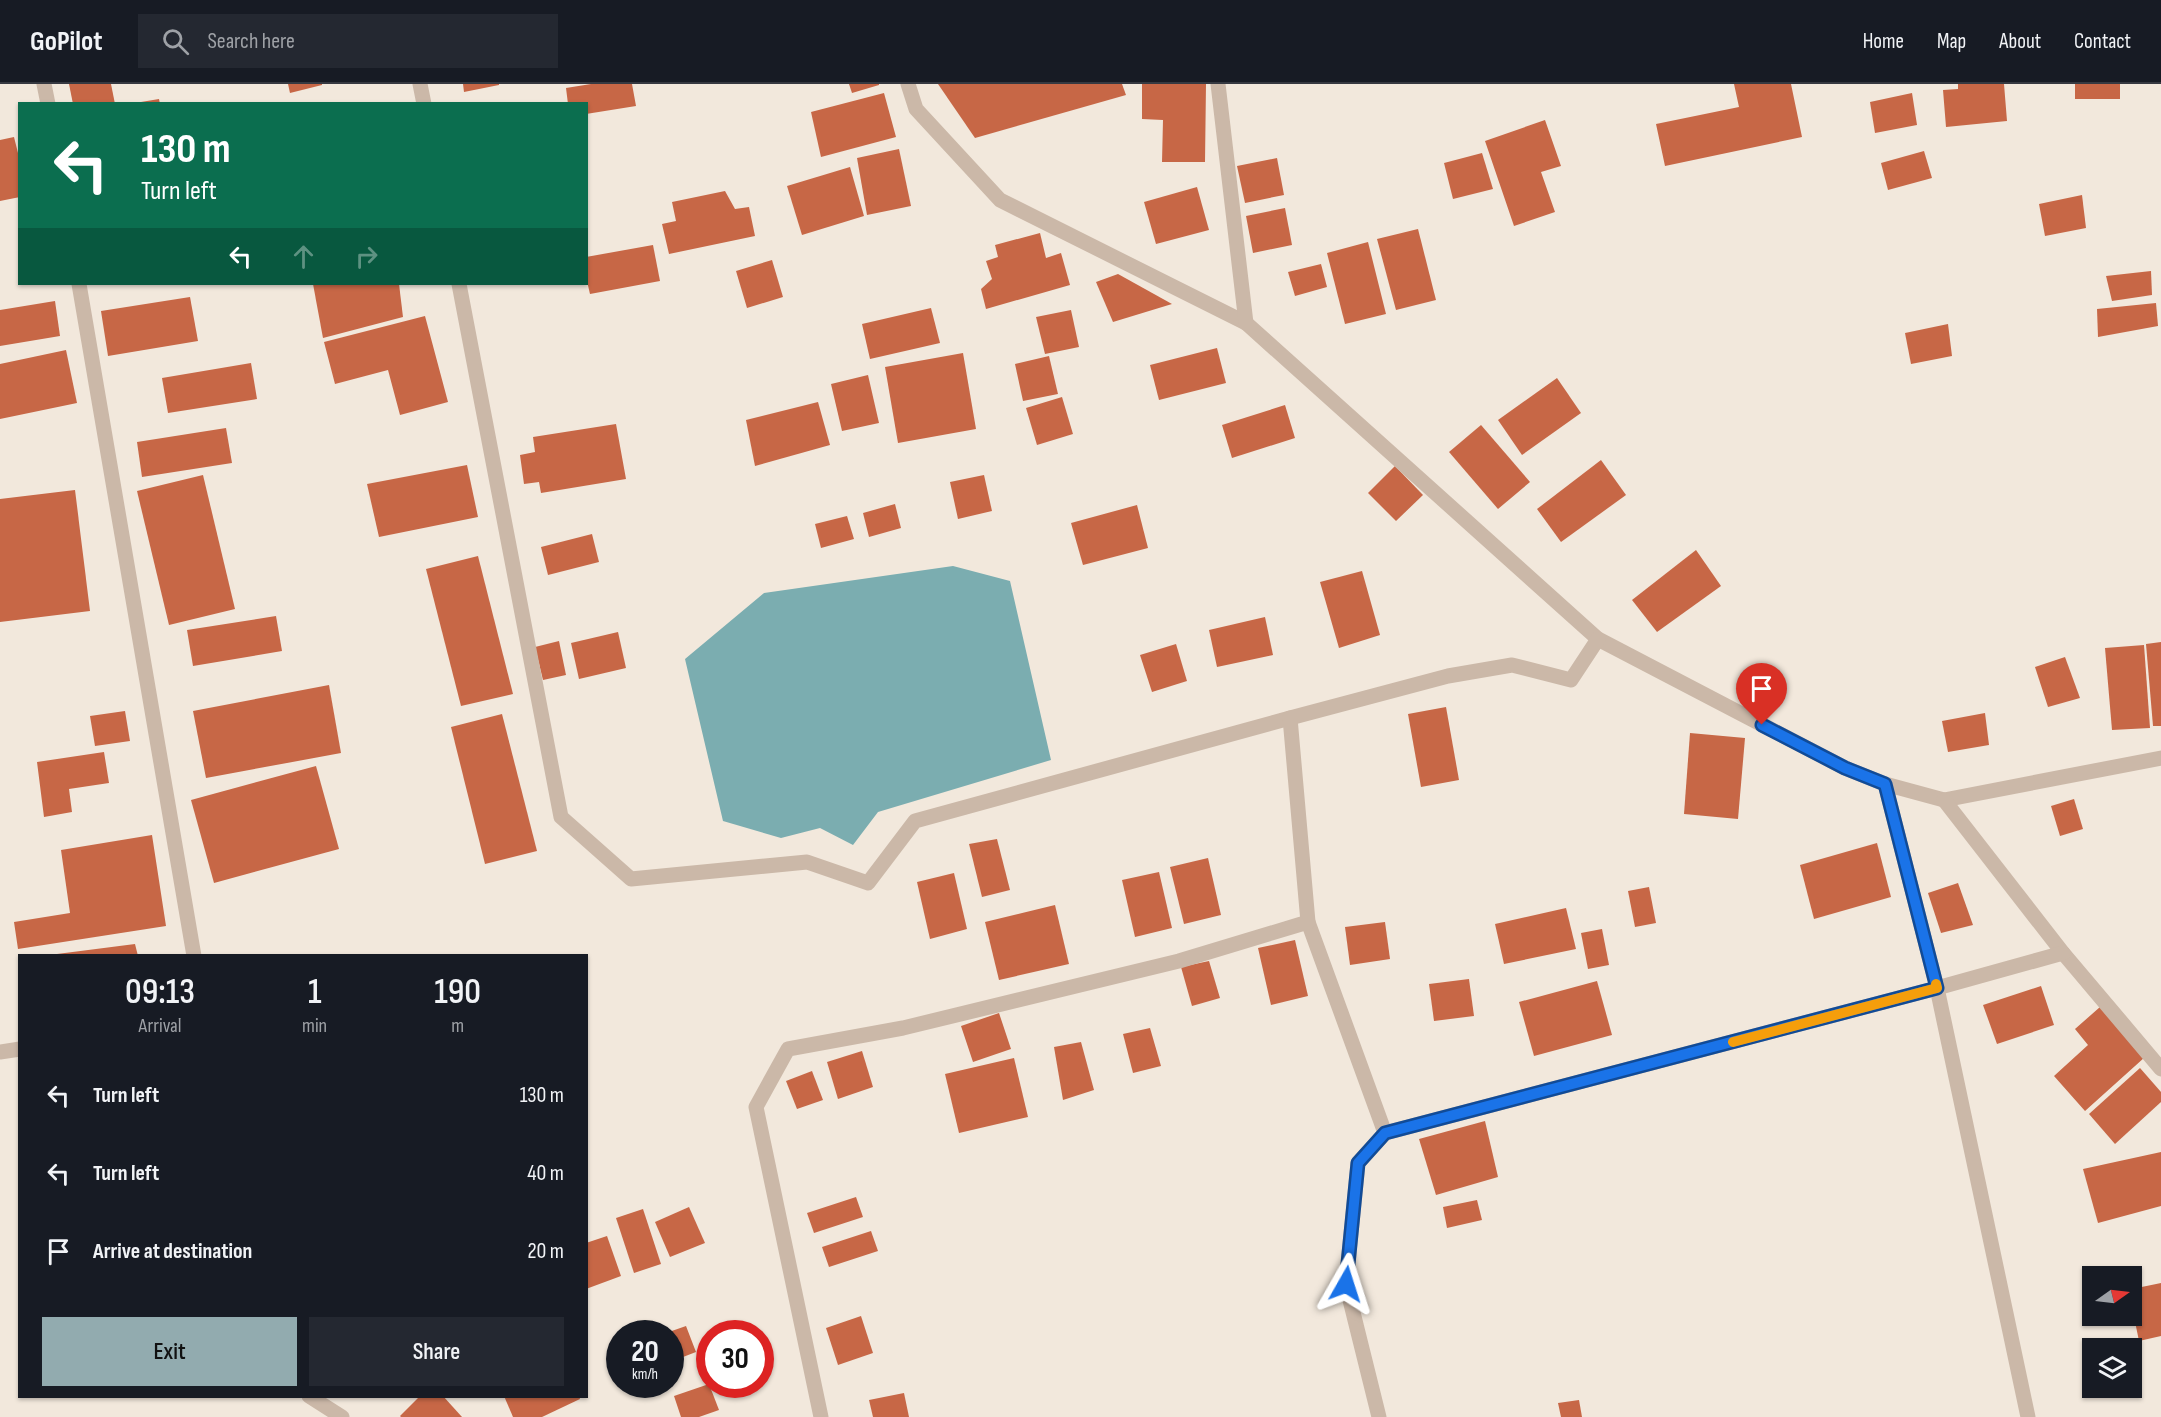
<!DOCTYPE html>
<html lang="en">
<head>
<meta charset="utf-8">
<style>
	body { margin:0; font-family:"Sofia Sans Condensed",sans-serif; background:#242831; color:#f1f3f6; height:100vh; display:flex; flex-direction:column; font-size:22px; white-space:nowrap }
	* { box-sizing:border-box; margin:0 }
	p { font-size:20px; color:#9ea1a6 }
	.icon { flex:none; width:33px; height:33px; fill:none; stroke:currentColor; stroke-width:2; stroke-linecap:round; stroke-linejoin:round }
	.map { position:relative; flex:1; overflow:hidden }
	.sheet { position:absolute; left:18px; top:870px; width:570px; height:444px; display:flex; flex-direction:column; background:#171b24; border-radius:0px; box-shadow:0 2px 4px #0004 }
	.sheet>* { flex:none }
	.hud { position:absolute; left:18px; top:18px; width:570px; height:183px; border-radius:0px; box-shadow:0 2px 4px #0004; background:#0b6e4f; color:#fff; overflow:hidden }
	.needle { width:39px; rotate:76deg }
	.fabs { position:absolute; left:2082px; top:1182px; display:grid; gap:12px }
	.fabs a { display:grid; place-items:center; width:60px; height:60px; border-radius:0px; background:#171b24; box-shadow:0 2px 4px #0004; font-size:30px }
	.speed { position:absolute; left:606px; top:1236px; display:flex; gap:12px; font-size:30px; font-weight:700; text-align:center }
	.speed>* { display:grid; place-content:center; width:78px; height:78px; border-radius:50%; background:#171b24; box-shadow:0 2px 4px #0004; line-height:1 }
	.speed small { font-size:15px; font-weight:400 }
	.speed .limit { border:9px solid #d22; background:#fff; color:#111 }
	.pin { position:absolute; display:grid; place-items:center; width:51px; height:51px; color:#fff; margin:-62px -26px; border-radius:50% 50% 50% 0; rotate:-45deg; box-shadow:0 0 6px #0007 }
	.pin .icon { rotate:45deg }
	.me { position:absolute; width:66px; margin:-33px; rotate:6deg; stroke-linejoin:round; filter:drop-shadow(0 0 4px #0008) }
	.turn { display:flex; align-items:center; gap:21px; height:126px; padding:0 24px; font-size:27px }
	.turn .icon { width:78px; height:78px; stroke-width:2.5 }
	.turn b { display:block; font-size:42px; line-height:51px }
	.lanes { display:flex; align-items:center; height:57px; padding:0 24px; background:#0003; justify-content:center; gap:30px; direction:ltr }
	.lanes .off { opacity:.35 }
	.eta { display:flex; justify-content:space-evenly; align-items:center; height:102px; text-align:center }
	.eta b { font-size:36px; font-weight:600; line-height:42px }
	.button { display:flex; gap:12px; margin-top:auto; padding:12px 24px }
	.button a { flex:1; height:69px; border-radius:0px; background:#92abaf; color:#111; font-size:24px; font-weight:600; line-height:69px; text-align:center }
	.button a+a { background:#242831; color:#f1f3f6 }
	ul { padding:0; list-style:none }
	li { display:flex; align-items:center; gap:18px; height:78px; padding:0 24px }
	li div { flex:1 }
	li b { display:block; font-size:22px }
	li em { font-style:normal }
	header { display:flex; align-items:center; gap:36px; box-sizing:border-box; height:84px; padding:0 30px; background:#171b24; border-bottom:2px solid #363941 }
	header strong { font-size:28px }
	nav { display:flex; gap:33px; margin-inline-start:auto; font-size:21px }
	.search { width:420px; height:54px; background:#242831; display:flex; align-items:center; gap:15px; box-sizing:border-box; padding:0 21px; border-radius:0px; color:#9ea1a6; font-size:22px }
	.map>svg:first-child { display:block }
	.water { fill:#7badb0 }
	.building { fill:#c76746 }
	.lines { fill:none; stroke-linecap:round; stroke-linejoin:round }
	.minor { stroke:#cbb8a8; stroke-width:15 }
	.route-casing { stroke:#114b97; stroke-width:15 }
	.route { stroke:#1a73e8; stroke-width:10 }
	.slow { stroke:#f59e0b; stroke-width:10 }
</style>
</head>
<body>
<header>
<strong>GoPilot</strong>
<div class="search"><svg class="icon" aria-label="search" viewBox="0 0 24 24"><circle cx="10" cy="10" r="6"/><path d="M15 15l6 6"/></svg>Search here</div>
<nav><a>Home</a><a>Map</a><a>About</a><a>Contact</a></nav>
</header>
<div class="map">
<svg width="2161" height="1333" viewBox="0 0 2161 1333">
	<rect width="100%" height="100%" fill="#f2e8dc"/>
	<path class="water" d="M953,482L1010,497L1051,676L878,728L853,761L820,744L781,754L723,737L685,575L764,509Z"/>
	<g class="building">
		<path d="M69,0H111L115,20H73Z"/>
		<path d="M288,0H322V1L290,9Z"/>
		<path d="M463,0H499V1L464,8Z"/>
		<path d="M591,0H632L636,22L586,30V20H568L566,4Z"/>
		<path d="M849,0H879V1L852,9Z"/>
		<path d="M938,0H1122L1126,11L975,54Z"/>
		<path d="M1142,0H1206L1205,78H1162L1163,36L1142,35Z"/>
		<path d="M1734,0H1791L1802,53L1665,82L1656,40L1739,23Z"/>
		<path d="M1958,0H2004L2007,37L1946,43L1943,6L1958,5Z"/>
		<rect x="2075" y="0" width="45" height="15"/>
		<path d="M884,9L896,53L821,73L811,28Z"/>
		<path d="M1912,9L1917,41L1875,49L1870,18Z"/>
		<path d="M159,15L160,20H141V18Z"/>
		<path d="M1545,36L1561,82L1541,88L1555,128L1514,142L1485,57Z"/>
		<path d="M14,53L20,77V113L0,117V56Z"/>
		<path d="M899,65L911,122L867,131L857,74Z"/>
		<path d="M1924,67L1932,94L1888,106L1881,79Z"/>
		<path d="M1482,69L1493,105L1453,115L1444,79Z"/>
		<path d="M1277,74L1284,111L1245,119L1237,82Z"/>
		<path d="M850,83L864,132L802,151L787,102Z"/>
		<path d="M1197,103L1209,146L1156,160L1144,118Z"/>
		<path d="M725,107L735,125L749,123L755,152L669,170L662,140L676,137L672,118Z"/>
		<path d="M2082,111L2086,144L2045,152L2039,120Z"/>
		<path d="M1285,124L1292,161L1253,169L1246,132Z"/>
		<path d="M1418,145L1436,216L1396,226L1377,155Z"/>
		<path d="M1040,149L1046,174L1061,169L1070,201L986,225L981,205L992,195L986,177L998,173L995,161Z"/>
		<path d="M1368,158L1386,230L1345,240L1327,169Z"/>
		<path d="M653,161L660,197L590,210L586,193V173Z"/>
		<path d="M772,176L783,213L747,224L736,187Z"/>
		<path d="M1321,180L1327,203L1295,212L1288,188Z"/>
		<path d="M2151,187L2152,211L2112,217L2106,192Z"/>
		<path d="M1118,190L1172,220L1113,238L1096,198Z"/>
		<path d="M313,200H399L403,233L323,254Z"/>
		<path d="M190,213L198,257L108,272L101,227Z"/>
		<path d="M55,217L60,252L0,262V226Z"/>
		<path d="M2156,219L2158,242L2098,253L2097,225Z"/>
		<path d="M931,224L940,259L870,275L862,240Z"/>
		<path d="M1071,226L1079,263L1045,270L1036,233Z"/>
		<path d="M425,232L448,318L400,331L388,286L335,300L324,258Z"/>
		<path d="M1948,240L1952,272L1911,280L1905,249Z"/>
		<path d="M1217,264L1226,299L1159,316L1150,281Z"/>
		<path d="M66,266L77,319L0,335V280Z"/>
		<path d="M963,269L976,345L898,359L885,283Z"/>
		<path d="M1049,272L1058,310L1023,317L1015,280Z"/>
		<path d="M251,279L257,315L168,329L162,294Z"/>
		<path d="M868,291L879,339L842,347L831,300Z"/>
		<path d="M1557,294L1581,329L1522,371L1498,336Z"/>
		<path d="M1062,313L1073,350L1037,361L1026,324Z"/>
		<path d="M818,318L830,361L755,382L746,336Z"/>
		<path d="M1285,321L1295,354L1232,374L1222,341Z"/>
		<path d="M616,340L626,395L541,409L539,398L524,400L520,371L535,368L533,353Z"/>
		<path d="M1481,341L1530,398L1498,425L1449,368Z"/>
		<path d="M226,344L232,379L142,393L137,358Z"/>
		<path d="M1601,376L1626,411L1561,458L1537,425Z"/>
		<path d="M467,381L478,433L379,453L367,400Z"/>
		<path d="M1395,382L1423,411L1396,437L1368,409Z"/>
		<path d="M203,391L235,525L169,541L137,407Z"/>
		<path d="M984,391L992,427L958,435L950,398Z"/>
		<path d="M75,406L90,527L0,538V415Z"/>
		<path d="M895,420L901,444L869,453L863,429Z"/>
		<path d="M1137,421L1148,464L1083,481L1071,439Z"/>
		<path d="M847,432L854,455L821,464L815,440Z"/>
		<path d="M592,450L599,478L548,491L541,463Z"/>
		<path d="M1696,466L1721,502L1657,548L1632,516Z"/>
		<path d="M478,472L513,610L461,622L426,485Z"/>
		<path d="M1362,487L1380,551L1339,564L1320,498Z"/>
		<path d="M276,532L282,567L193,582L187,546Z"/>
		<path d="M1265,533L1273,571L1217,583L1209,546Z"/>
		<path d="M618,548L626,584L579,595L571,559Z"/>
		<path d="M559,557L566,591L543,596L535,563Z"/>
		<path d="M2161,558V642H2153L2146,560Z"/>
		<path d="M1176,560L1187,597L1152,608L1140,571Z"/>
		<path d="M2144,561L2150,644L2112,646L2105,564Z"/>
		<path d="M2065,573L2080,614L2048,623L2035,583Z"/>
		<path d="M329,601L341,669L206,694L193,627Z"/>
		<path d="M1446,623L1459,696L1421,703L1408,630Z"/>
		<path d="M125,627L130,657L95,662L90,632Z"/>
		<path d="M1985,629L1989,661L1948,668L1942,637Z"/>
		<path d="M502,630L537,767L485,780L451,643Z"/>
		<path d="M1690,649L1745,654L1738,735L1684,730Z"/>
		<path d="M104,668L109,699L69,705L72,728L44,733L37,678Z"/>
		<path d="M316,682L339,765L214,799L191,716Z"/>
		<path d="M2074,715L2083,745L2060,752L2051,722Z"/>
		<path d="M152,751L166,842L18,865L14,838L70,829L61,766Z"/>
		<path d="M997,755L1010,806L982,813L969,760Z"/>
		<path d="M1877,759L1891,813L1814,835L1800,781Z"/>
		<path d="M1208,774L1221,831L1184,840L1170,783Z"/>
		<path d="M1159,788L1172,844L1135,853L1122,796Z"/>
		<path d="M954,789L967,845L930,855L917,798Z"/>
		<path d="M1958,799L1973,841L1941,849L1928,809Z"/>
		<path d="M1649,803L1656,839L1635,843L1628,807Z"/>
		<path d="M1055,821L1069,880L999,896L985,838Z"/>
		<path d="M1566,824L1576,865L1504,880L1495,840Z"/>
		<path d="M1385,838L1390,875L1350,881L1345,843Z"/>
		<path d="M1602,845L1609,881L1588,885L1581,849Z"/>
		<path d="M1295,856L1308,912L1271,921L1258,864Z"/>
		<path d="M135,860L138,872H57V870Z"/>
		<path d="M1209,877L1220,914L1192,922L1181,883Z"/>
		<path d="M1469,895L1474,932L1434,937L1429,900Z"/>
		<path d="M1597,897L1612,951L1534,972L1519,918Z"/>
		<path d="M2041,902L2054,941L1997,960L1983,921Z"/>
		<path d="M2100,923L2145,973L2085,1027L2054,992L2088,961L2075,945Z"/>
		<path d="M999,929L1011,965L973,978L961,942Z"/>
		<path d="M1150,944L1161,982L1133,989L1123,950Z"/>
		<path d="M1081,958L1094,1006L1063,1016L1054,963Z"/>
		<path d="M862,967L873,1003L838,1015L827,978Z"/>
		<path d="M1014,974L1028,1033L959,1049L945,990Z"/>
		<path d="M2140,984L2161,1008V1018L2115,1060L2089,1030Z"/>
		<path d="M812,987L823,1016L797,1025L786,997Z"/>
		<path d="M1485,1037L1498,1093L1436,1111L1419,1055Z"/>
		<path d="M2161,1068V1122L2098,1139L2083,1085Z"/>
		<path d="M856,1113L863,1133L814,1149L807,1129Z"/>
		<path d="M1477,1116L1482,1136L1447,1144L1443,1123Z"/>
		<path d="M689,1123L705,1159L670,1173L655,1138Z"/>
		<path d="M643,1125L661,1180L634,1189L616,1134Z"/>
		<path d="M871,1147L878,1167L829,1183L822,1163Z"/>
		<path d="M607,1152L621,1192L586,1205V1159Z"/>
		<path d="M2161,1199V1252L2139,1257L2132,1223V1205Z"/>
		<path d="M861,1232L873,1269L838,1281L826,1244Z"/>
		<path d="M686,1242L696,1268L670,1278V1250L666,1249Z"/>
		<path d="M709,1300L719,1326L699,1333H681L674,1312Z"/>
		<path d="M904,1309L909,1333H873L869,1316Z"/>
		<path d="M420,1312H443L462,1333H401L400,1332Z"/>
		<path d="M504,1312H579L580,1315L542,1333H513Z"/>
		<path d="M1579,1316L1582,1333H1561L1558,1319Z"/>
	</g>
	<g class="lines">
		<g class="minor">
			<path d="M44,0L48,20"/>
			<path d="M420,0L424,20"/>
			<path d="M908,0L916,25L1000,116L1246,239L1598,555L1845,684L1885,700L1944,716L2161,674"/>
			<path d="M1218,0L1246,239"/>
			<path d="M79,200L194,872"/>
			<path d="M459,200L561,733L631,795L807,778L868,799L915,737L1290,634"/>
			<path d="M1885,700L1937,904L2028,1333"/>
			<path d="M1944,716L2063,869L2161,985"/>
			<path d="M1308,838L1385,1049L1358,1079L1346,1200L1379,1333"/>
			<path d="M0,968L20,965"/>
			<path d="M1385,1049L1937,904L2063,869"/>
			<path d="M309,1312L342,1333"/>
			<path d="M821,1333L756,1023L788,965L903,944L1179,877L1308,838L1290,634L1448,592L1512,581L1571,596L1598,555"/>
		</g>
	</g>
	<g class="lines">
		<defs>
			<path id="route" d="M1346,1200L1358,1079L1385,1049L1937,904L1885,700L1845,684L1762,641"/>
		</defs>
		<use href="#route" class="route-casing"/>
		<use href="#route" class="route"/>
		<path class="slow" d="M1733,958L1937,904L1936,900"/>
	</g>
</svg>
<div class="fabs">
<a><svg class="needle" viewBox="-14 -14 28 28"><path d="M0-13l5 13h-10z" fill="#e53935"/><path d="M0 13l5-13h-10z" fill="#9ea1a6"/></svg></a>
<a><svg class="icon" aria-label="layers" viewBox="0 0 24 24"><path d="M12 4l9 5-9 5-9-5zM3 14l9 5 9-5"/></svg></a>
</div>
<div class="speed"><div>20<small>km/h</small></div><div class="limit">30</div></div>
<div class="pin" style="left:1762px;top:641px;background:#d93025"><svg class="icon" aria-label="arrive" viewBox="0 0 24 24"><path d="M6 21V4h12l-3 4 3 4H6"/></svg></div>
<svg class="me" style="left:1346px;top:1200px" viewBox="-20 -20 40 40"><path d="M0-17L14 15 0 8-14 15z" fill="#1a73e8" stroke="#fff" stroke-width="4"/></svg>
<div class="hud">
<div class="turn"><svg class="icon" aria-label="left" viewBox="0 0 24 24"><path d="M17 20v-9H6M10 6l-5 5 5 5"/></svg><div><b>130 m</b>Turn left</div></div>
<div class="lanes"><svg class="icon" aria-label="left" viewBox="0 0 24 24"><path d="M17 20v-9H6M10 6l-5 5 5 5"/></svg><svg class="icon off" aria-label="ahead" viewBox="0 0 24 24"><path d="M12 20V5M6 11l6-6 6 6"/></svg><svg class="icon off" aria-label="right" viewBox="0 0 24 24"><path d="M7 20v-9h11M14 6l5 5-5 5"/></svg></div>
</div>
<section class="sheet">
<div class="eta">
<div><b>09:13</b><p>Arrival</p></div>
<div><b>1</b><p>min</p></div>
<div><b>190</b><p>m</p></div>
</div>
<ul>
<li><svg class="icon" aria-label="left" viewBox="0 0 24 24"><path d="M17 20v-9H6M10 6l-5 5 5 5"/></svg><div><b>Turn left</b></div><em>130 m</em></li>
<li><svg class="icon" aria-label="left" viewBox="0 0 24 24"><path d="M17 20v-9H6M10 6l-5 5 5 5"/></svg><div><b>Turn left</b></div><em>40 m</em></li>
<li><svg class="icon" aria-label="arrive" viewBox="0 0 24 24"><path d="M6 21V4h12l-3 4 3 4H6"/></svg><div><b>Arrive at destination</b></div><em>20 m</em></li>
</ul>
<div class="button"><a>Exit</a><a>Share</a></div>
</section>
</div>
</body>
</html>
